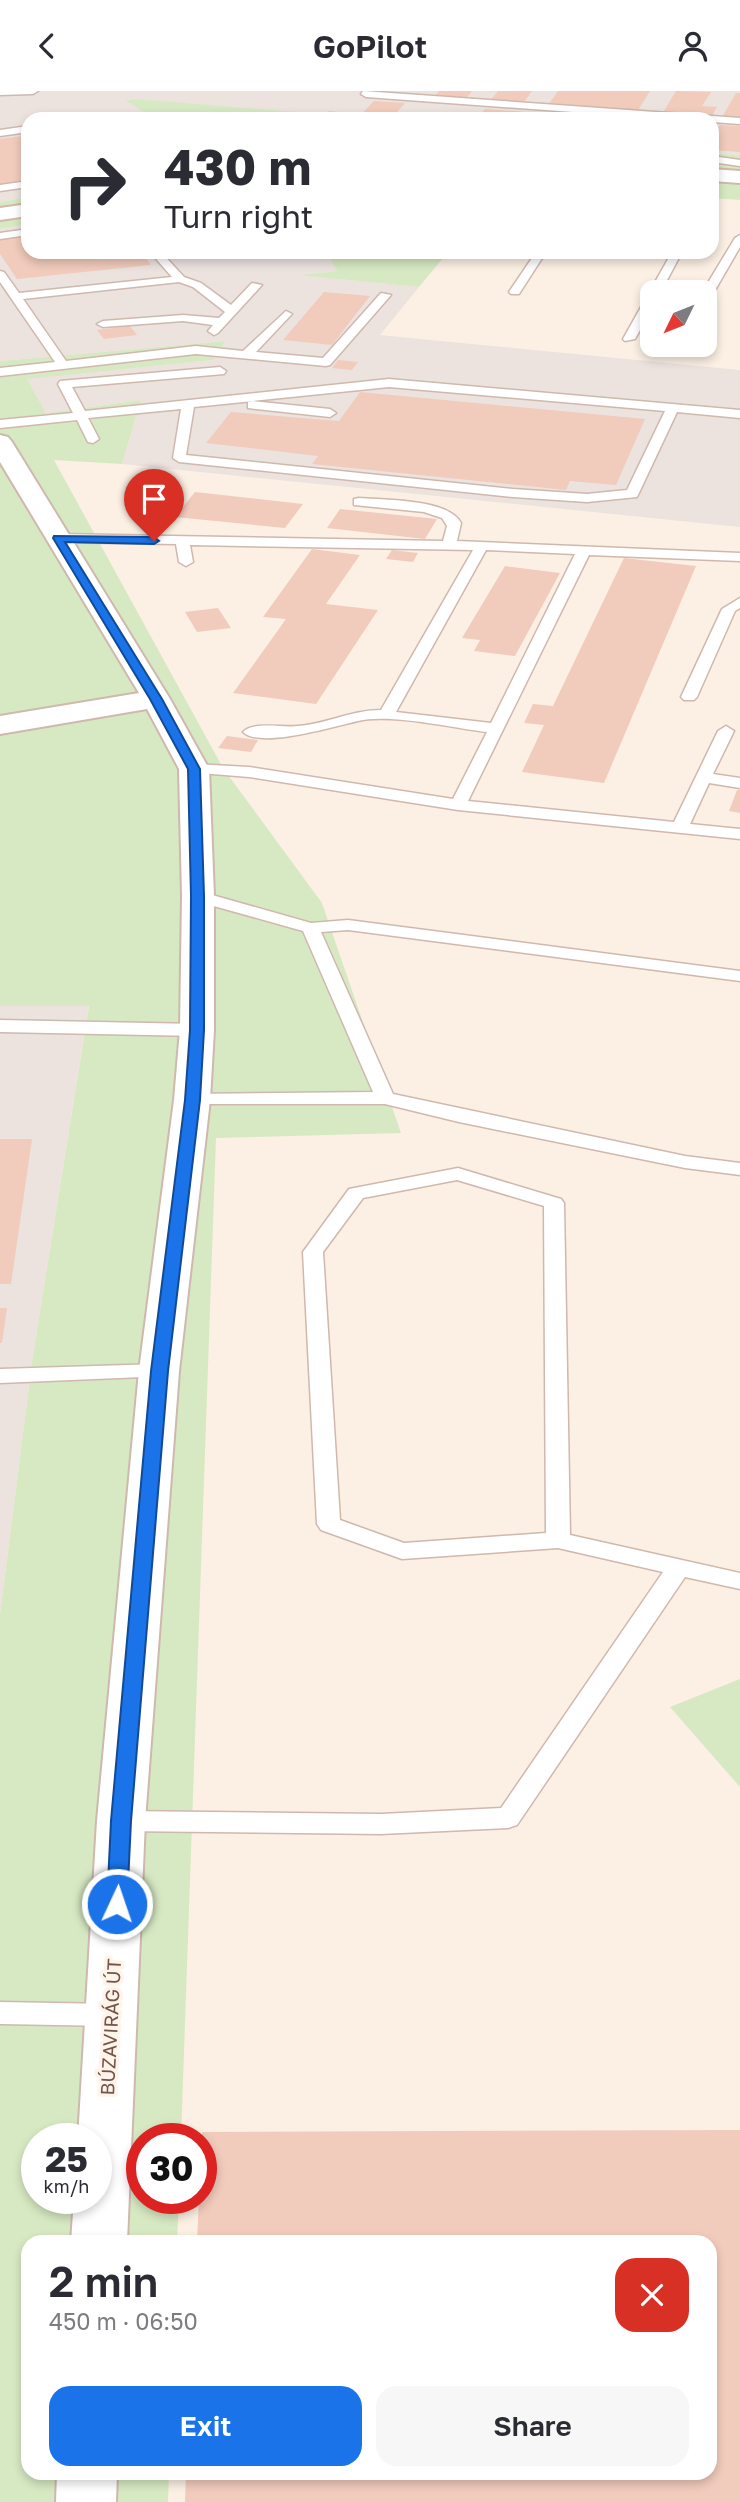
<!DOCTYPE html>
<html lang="en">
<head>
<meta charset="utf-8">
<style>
	body { margin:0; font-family:"Golos Text",sans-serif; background:#f7f7f7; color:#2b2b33; height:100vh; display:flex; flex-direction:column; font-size:26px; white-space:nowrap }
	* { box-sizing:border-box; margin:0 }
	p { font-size:23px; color:#7c7c81 }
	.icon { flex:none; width:38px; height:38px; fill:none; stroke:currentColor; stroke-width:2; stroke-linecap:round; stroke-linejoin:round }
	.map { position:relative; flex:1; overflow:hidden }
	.details { position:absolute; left:21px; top:2144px; width:696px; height:245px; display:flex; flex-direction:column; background:#fff; border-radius:21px; box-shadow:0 4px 10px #0003 }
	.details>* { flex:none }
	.hud { position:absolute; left:21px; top:21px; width:698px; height:147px; border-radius:21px; box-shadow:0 4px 10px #0003; background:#fff; color:#2b2b33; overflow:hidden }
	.needle { width:46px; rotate:227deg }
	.tools { position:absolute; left:640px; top:189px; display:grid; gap:14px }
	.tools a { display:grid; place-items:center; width:77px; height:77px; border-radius:14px; background:#fff; box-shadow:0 4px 10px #0003; font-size:35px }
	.speed { position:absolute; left:21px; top:2032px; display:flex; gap:14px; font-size:35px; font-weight:700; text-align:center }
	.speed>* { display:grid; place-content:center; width:91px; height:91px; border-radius:50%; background:#fff; box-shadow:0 4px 10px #0003; line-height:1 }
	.speed small { font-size:18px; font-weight:400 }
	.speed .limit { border:10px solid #d22; background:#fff; color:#111 }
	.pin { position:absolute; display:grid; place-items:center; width:60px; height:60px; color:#fff; margin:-72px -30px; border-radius:50% 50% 50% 0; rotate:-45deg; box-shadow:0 0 7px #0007 }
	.pin .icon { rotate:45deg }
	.me { position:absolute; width:77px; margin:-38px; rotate:3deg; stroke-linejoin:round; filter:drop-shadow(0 0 5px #0008) }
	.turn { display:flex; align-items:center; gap:24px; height:147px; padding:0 28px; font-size:32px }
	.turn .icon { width:91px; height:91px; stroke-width:2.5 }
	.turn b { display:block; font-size:49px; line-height:60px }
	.round { display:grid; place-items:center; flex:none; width:74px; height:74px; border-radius:21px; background:#f7f7f7 }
	.head { display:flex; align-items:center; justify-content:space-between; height:119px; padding:0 28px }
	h1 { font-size:42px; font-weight:600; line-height:52px }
	.cta { display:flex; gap:14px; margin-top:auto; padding:14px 28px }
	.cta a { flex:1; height:80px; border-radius:21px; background:#1a73e8; color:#fff; font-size:28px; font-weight:600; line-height:80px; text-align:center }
	.cta a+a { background:#f7f7f7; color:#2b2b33 }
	header { display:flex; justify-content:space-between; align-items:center; height:91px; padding:0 28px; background:#fff; font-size:32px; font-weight:600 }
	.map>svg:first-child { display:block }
	.industrial { fill:#ece3df }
	.green { fill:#d7e9c3; fill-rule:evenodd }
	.building { fill:#f1cbbc }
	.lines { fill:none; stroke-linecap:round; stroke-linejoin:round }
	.service-casing { stroke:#cfb8ae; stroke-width:3 }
	.minor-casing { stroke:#cfb8ae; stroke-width:4 }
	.secondary-casing { stroke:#d2b8ab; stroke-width:4 }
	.service { fill:#fff; fill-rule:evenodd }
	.minor { fill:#fff; fill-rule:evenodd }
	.secondary { fill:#fff; fill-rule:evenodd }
	.route { fill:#1a73e8; stroke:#114b97; stroke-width:2 }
	.labels { text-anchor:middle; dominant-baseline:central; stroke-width:7; stroke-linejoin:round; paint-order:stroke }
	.street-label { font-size:19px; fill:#74544a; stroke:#fff4ea }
</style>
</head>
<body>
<header><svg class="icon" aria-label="back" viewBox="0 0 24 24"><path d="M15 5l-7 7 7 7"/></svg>GoPilot<svg class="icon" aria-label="person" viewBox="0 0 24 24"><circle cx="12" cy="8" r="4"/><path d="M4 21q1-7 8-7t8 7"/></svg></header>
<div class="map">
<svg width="740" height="2411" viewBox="0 0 740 2411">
	<rect width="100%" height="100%" fill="#fcf0e4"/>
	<g class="industrial">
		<path d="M0,0H740V64L712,62V28H306L311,22L127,8L155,28H28V106L0,111Z"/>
		<path d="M28,133V161H326L337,180L304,184L419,196L380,244L740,279V436L122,373L141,309L46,322L26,287L212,269L224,250L0,270V138Z"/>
		<path d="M89,914L33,1264L0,1523V915Z"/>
	</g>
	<g class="green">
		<path d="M125,9L133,8L312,22L306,28H155Z"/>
		<path d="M712,62L740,64V109L712,107Z"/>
		<path d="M28,106V133L0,138V111Z"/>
		<path d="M326,161H448L419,196L299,184L337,180Z"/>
		<path d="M225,250L213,269L27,288L46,322L141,309L122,373L54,369L223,677L322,812L401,1042L216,1047L181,2047L142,2048V2107H179L177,2151H28V2382H169L168,2411H0V1523L33,1264L89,915H0V270ZM37,2048H96V2107H37Z"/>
		<path d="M740,1588V1696L670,1616Z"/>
	</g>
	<g class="building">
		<path d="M439,0H472L465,9L433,7Z"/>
		<path d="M498,0H532L522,14L489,11Z"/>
		<path d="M558,0H650L637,21L548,14Z"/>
		<path d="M676,0L711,1L702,15L717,16L711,27L662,23Z"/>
		<path d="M736,2H740V29L721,28Z"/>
		<path d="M374,10L405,12L391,28H357Z"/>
		<path d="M485,18L543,22L539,28H477Z"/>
		<path d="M329,20L358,23L353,28H321Z"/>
		<path d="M720,34L740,35V61L712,59V43Z"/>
		<path d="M28,44V90L0,94V48Z"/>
		<path d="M28,145V161H141L151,174L17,188L0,163V148Z"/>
		<path d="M324,201L370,205L332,254L283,249Z"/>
		<path d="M130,235L137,244L104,248L97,239Z"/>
		<path d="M338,269L358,271L352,279L332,277Z"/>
		<path d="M360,301L645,328L616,394L570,390L566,399L312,373L318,365L206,352L231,321L339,330Z"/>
		<path d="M195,401L303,413L285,437L175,426Z"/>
		<path d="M340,418L437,428L425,448L327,437Z"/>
		<path d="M312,458L360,464L326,513L378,519L316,613L233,602L286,528L263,526Z"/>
		<path d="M392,459L418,462L413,471L386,468Z"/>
		<path d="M624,467L696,475L604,692L522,681L544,634L524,632L533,613L553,615Z"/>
		<path d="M505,475L560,482L515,565L474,560L480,549L462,547Z"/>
		<path d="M218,517L231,537L197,541L185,521Z"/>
		<path d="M227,645L258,649L251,661L218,657Z"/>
		<path d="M737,699H740V722L729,720Z"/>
		<path d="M0,1048H32L11,1193H0Z"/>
		<path d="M0,1217H7L2,1252H0Z"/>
		<path d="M740,2039V2411H185L186,2382H710V2151H197L202,2041Z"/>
	</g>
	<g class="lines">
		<defs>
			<g id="service">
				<path d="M0,0H38L33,3L0,4Z"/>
				<path d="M363,0L740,27V33L712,31V28H668L366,6L361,3Z"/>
				<path d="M28,35V41L0,45V39Z"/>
				<path d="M712,65L740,69V75L712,71Z"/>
				<path d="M28,90V96L0,100V94Z"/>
				<path d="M28,138V144L0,148V142Z"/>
				<path d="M740,144V156L714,201H653V216L635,248L625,250L623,248L672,161H682L665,193L706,195L735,147Z"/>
				<path d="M150,161H161L184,186L201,192L231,214L252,192L262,194L218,242L214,244L208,240L213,234L183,230L103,236L97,233L103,230L183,224L219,227L225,221L193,196L179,191L23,208L66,270L196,255L243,260L286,220L292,223L290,225L256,261L323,267L381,202L391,204L330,274L326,275L196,263L0,285V277L55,271L0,191V180L4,181L19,202L172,186Z"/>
				<path d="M536,161H546L519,203H511L509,201Z"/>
				<path d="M220,276L226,280L224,283L72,296L85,320L389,288L740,319V327L677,321L637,406L587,411L513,406L179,371L173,367L181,318L88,327L99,348L93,352L88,351L77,329L0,337V329L73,322L58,293L60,290ZM389,296L665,320L627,399L587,403L513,398L186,364L194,316Z"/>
				<path d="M252,310L330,318L336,322L330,326L248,317V311Z"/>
				<path d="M359,407C384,409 449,408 461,432L457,450L740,462V470L589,464L468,710L674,731L718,640L726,635L734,640L713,683L740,687V697L709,692L690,733L740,738V748L458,719L249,686L188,681L186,678L188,675L194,673L249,676L453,708L487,641C453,637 389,622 358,630C336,635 260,658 243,641C254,630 283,637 298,635C326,633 352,619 381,619L473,459L190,454L193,471L186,475L179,471L176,453L58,451L51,447L58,443L443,450L447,435L442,427L424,421L354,414V408ZM486,459L575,463L491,632L396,621Z"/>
				<path d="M740,507V517L735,520L697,606L694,609H684L681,606L722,518Z"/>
				<path d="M198,800L311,832L348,829L740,880V890L348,839L321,841L393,1003L685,1065L740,1072V1084L685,1077L459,1031L385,1013H185L182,1009L192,1003L373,1001L303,840L192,809L189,805L192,801Z"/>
				<path d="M0,929L197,933L206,939L197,945L0,941Z"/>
				<path d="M458,1077L561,1108L564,1112L570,1444L740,1482V1498L685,1486L517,1734L508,1737L381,1743L121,1740L112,1737L108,1730L112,1723L121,1720L381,1723L501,1717L663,1481L558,1457L402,1468L321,1439L317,1433L303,1161L349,1098ZM457,1089L544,1115L546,1442L404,1452L340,1429L323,1161L363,1107Z"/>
				<path d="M159,1273L167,1275L170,1280L167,1285L0,1292V1278Z"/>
				<path d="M0,1911L111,1913L121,1916L125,1924L121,1932L111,1935L0,1933Z"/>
			</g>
			<g id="minor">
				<path d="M0,344L8,346L12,351L170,608L209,678L214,805V939L210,1009L179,1280L145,1730L127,2151H71L74,2107H96V2048H78L97,1730L139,1280L174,1009L180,939L182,805L179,678L147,618L0,643V625L139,602L0,371Z"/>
				<path d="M57,2382H117L116,2411H56Z"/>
			</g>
			<g id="secondary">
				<path d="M712,78L740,80V92L712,90Z"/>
				<path d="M28,113V125L0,129V117Z"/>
			</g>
		</defs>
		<use href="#service" class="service-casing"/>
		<use href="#minor" class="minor-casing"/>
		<use href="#secondary" class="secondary-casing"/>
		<use href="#service" class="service"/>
		<use href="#minor" class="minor"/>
		<use href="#secondary" class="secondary"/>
	</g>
	<path class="route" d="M54,445L154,446L159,450L154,453L65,451L162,608L200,678L204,805V939L200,1009L168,1280L131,1730L127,1813L124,1819L117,1821L110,1819L107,1813L111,1730L151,1280L185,1009L190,939L191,805L188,678L150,608L53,447Z"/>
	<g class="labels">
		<g class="street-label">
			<text transform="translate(110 1936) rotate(-87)">BÚZAVIRÁG ÚT</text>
		</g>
	</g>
</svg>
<div class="tools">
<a><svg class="needle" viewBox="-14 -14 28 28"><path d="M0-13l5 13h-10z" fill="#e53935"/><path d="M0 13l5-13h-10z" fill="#7c7c81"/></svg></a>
</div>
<div class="speed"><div>25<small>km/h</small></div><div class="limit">30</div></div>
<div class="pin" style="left:154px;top:450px;background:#d93025"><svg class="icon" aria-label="arrive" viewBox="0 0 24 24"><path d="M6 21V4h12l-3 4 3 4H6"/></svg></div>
<svg class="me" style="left:117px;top:1813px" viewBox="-20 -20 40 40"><circle r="17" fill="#1a73e8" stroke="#fff" stroke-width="3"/><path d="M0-11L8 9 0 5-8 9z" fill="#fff"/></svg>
<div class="hud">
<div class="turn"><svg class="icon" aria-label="right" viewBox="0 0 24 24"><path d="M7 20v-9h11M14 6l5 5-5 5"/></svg><div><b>430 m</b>Turn right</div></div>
</div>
<section class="details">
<div class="head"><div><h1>2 min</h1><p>450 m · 06:50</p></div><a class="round" style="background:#d93025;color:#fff"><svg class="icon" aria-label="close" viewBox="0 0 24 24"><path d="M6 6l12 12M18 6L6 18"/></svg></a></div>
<div class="cta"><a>Exit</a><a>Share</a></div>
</section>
</div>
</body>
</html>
